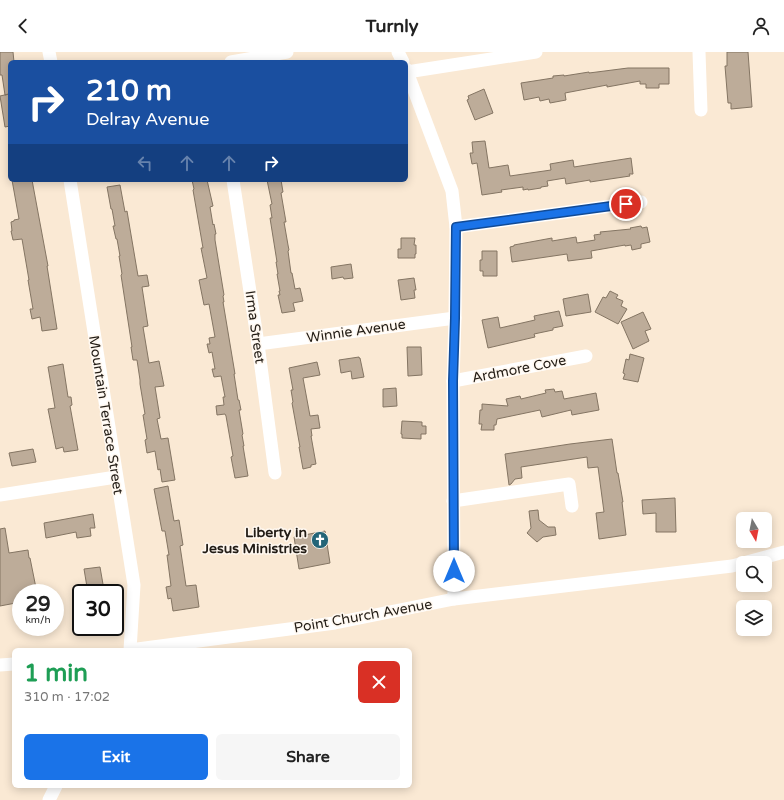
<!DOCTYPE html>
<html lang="en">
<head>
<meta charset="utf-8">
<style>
	body { margin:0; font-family:"Varela Round",sans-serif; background:#f6f6f6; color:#222; height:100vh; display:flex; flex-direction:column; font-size:15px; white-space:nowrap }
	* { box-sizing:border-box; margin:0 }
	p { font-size:13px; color:#767676 }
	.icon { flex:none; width:22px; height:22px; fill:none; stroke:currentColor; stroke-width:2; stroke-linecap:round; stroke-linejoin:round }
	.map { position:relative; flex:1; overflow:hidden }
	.panel { position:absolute; left:12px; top:596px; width:400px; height:140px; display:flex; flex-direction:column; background:#fff; border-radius:6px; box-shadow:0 2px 10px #0003 }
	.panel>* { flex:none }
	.hud { position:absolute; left:8px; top:8px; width:400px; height:122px; border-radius:6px; box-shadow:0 2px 10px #0003; background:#1a4fa0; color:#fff; overflow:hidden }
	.needle { width:26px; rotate:170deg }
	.buttons { position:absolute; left:736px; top:460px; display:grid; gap:8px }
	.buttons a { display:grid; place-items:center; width:36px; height:36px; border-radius:6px; background:#fff; box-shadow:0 2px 10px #0003; font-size:20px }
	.speed { position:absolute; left:12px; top:532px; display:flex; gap:8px; font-size:20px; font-weight:700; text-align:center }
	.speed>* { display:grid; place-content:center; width:52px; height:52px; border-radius:50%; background:#fff; box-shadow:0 2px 10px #0003; line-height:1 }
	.speed small { font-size:10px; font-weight:400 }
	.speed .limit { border:2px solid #111; border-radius:6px; background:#fff; color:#111 }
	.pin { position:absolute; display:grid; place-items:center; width:34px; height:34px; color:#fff; margin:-17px; border:2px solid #fff; border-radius:50%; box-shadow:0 1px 4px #0007 }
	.me { position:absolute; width:44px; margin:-22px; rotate:0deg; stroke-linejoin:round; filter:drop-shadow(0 0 3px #0008) }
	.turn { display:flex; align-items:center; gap:14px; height:84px; padding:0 12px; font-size:18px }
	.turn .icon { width:52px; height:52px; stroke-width:2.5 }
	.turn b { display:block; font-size:28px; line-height:34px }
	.lanes { display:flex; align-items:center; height:38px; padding:0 12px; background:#0003; justify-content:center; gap:20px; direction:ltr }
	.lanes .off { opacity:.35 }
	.round { display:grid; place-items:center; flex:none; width:42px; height:42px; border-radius:6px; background:#f6f6f6 }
	.summary { display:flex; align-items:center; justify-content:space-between; height:68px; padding:0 12px }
	h1 { font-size:24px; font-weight:700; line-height:30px; color:#1e9e55 }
	.action { display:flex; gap:8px; margin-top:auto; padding:8px 12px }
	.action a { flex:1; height:46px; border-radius:6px; background:#1a73e8; color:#fff; font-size:16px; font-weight:700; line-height:46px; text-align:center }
	.action a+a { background:#f6f6f6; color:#222 }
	header { display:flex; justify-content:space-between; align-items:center; height:52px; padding:0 12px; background:#fff; font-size:18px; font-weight:700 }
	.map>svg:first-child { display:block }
	.building { fill:#bdac99; stroke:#847563 }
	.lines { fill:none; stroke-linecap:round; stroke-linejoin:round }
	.minor { stroke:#fff; stroke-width:13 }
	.route-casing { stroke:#114b97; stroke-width:10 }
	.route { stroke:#1a73e8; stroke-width:7 }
	.labels { text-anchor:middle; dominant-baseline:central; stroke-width:3; stroke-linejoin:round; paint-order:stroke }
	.street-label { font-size:14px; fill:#221c15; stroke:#fff8f0 }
	.poi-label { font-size:14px; font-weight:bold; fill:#221c15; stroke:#fff8f0; text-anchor:end }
</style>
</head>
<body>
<header><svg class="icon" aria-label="back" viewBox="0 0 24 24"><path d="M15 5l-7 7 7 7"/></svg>Turnly<svg class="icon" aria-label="person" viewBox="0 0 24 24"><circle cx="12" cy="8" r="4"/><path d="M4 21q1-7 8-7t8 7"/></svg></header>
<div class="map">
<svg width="784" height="748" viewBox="0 0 784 748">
	<rect width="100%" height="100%" fill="#fae9d4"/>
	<g class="building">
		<path d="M0,0H13L14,10H10V74L5,75L0,44L9,42L5,43L2,23H0Z"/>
		<path d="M727,0H748L752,55L731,57V51H728L725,14H727Z"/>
		<path d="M628,16H669V32H659V36H646V32H640V29L607,35V33L565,41L566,48L550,51L549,47L540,49L539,45L524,48L521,31L553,26V24L564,23V24L589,20V21Z"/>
		<path d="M484,37L493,61L475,68L467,48L469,47L468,44Z"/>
		<path d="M485,89L489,116L508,113L510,124L551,118L550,112L573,108L574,115L631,106L633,122H629L630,124L590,130V128L566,132L565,126L547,129L548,134L541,135V136L528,138V137L523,138V135L501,138L502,140L482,143L477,111L472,112L470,101H473L472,90Z"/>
		<path d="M12,128H32L48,214H47L57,277L42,279L40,265L32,267L30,257H33L28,228H29L22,187L13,188L11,179H12L11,170L14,169V168L19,167Z"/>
		<path d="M192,128H207L213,154L210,155L213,173L214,172L216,182H215V188L224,243L223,244L224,250H223L235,322H234L238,348H239L241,358H239L243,382L242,383L244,394H243L248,424L235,426L231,405L233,404L226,364L225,362L217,363L216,354L224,353L223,345H225L221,324L214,325L212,317H215L212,300L209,301L207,292H210L209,286L215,285L209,252L204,253L199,228L207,226L201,196H203L193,138L194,137Z"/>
		<path d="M267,128H281L283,140L281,141L286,170H284L288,193L289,198L288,199L291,221H292L295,237L300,236L303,249L293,251L295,259L282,261L278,243H280L279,239H280L277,222H278L276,210H277L270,166H272L270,153L272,152Z"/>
		<path d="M120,133L125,160L127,159L138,224L147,223L149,234L142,235L148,274L143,275L149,311L159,309L164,334L155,335L160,366L157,367L161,387L168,386L175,428L162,430L160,417L158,418L155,399L147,401L145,388L147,387L143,363L145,362L140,332V328L137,308H133L131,295H132L121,223L122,222L119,204H120L117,187H116L113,174H115L112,157H111L107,135Z"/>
		<path d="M641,174L642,176L647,175L650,190L641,192V196L632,198L631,193L625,194V193L591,199L592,206L568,209L567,202L512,210L510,195L514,194V193L552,186V189L576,185L577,191L595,188L594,183L601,182L600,180L631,177L630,176Z"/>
		<path d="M401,186H415L414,193H416V202H415V206H398V197H401Z"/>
		<path d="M482,199H497V224H483V219H480V208H482Z"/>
		<path d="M351,212L353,226L344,227L343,225L332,227L331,215Z"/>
		<path d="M414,226L416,238H414L415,246L401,248L398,228Z"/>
		<path d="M610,239L618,243L616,246L623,249L621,254L627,257L618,272L595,260L603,245L606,246Z"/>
		<path d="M588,242L591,260L566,264L563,247Z"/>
		<path d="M559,259L563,274L553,276V278L534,282L535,285L488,296L482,268L498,265L500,276L535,268L534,264Z"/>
		<path d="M643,260L651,277L645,279L649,289L633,297L621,270Z"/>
		<path d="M407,295H421L422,323L408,324Z"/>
		<path d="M630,302L644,306L638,330L623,327L625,322L623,321L626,307L629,308Z"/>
		<path d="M359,305V306H360L364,325L352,327L351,319L341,321L339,308Z"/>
		<path d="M317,310L320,323L303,326L310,364L318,363L320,376L311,377L312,384H311L316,412L311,413V415L303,417L299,395H300L292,351L293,350L291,338H293L289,316Z"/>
		<path d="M63,312L68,345H71L72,353L70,354L78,398L64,400L63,395L56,397L48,357L55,356L48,315Z"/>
		<path d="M396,336L397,354L383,355V337Z"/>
		<path d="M554,337L555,340L562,339L564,347L596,341L599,358L572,363L571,358L542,365L540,358L497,367L496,373H494V378H481L482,372H479L480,358H482V352L508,354L506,347L520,344L521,347L546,341L545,338Z"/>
		<path d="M402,369L422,370V374H426V382H421V387L402,386V382H401Z"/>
		<path d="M612,387L617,421H618L623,450H622L626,483L599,487L596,461L604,460L598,415L588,416L587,405L521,415L522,426L515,427L511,432L509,433L505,402L570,392Z"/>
		<path d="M33,397L36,410L12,414L9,401Z"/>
		<path d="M168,434L174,469L179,468L183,493L180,494L186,534L196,533L199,555L173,559L171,546L168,547L166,535L171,534L167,503H169L165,479H162L154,437Z"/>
		<path d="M675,446L676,480H656V461L643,462L642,448Z"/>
		<path d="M538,458L539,468L548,475H555L556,483L543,485L537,490L527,481L531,476L529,459Z"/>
		<path d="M93,462L95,476H90L91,484L77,486L76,480L46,486L44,471Z"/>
		<path d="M5,476L9,501L28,498L29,506H30L37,541H21V550L0,554V477Z"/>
		<path d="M325,479L330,511L299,517L294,485Z"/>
		<path d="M100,515L104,538L88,541L84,517Z"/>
	</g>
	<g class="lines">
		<g class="minor">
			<path d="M49,0L51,10"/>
			<path d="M398,0L403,10"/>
			<path d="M699,0L701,58"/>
			<path d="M231,10L287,0"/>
			<path d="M406,17L452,139L456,175L455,266L453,329L454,547"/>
			<path d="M407,20L536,0"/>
			<path d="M70,128L134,533L130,598"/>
			<path d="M233,128L258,292L275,421"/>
			<path d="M456,175L641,150"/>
			<path d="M258,292L455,266"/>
			<path d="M453,329L586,304"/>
			<path d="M0,443L116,425"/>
			<path d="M453,449L569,432L572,454"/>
			<path d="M130,598L335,571L454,547L732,514L784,500"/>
			<path d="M0,613L14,612"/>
			<path d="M49,748L56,734"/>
		</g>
	</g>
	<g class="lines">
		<defs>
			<path id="route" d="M454,519L453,329L455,266L456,175L626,152"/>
		</defs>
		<use href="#route" class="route-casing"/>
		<use href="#route" class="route"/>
	</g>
	<defs>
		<symbol id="church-disc" viewBox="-11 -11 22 22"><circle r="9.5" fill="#236578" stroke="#fff8f0"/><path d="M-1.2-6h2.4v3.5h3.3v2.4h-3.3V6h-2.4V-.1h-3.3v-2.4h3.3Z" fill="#fff"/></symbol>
	</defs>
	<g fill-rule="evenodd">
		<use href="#church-disc" x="310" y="478" width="20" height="20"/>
	</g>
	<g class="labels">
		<g class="street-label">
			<text transform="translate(255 275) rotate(82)">Irma Street</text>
			<text transform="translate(356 279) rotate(-8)">Winnie Avenue</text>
			<text transform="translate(519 317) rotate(-11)">Ardmore Cove</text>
			<text transform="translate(106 363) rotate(81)">Mountain Terrace Street</text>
			<text transform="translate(363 564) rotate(-10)">Point Church Avenue</text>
		</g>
		<g class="poi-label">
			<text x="307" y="480">Liberty in<tspan x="307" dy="16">Jesus Ministries</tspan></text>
		</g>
	</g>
</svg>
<div class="buttons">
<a><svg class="needle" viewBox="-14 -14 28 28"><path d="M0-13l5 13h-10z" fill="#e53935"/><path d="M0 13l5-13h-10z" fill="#767676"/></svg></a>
<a><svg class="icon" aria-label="search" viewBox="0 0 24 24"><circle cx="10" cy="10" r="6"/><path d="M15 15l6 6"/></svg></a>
<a><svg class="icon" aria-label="layers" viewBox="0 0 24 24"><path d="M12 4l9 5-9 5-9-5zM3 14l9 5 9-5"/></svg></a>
</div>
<div class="speed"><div>29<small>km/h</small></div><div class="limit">30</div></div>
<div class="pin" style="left:626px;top:152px;background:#d93025"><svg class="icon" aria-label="arrive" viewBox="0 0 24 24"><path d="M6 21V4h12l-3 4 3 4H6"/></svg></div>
<svg class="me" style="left:454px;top:519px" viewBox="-20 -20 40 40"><circle r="19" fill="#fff"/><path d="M0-13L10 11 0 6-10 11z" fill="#1a73e8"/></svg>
<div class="hud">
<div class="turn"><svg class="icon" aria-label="right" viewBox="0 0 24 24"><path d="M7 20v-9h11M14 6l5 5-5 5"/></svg><div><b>210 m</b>Delray Avenue</div></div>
<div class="lanes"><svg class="icon off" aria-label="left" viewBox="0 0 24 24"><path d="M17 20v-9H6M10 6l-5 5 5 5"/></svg><svg class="icon off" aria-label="ahead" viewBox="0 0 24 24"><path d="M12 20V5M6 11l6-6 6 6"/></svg><svg class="icon off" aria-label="ahead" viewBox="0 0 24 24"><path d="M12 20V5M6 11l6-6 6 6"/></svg><svg class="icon" aria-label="right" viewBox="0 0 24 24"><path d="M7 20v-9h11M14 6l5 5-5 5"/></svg></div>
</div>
<section class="panel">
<div class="summary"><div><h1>1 min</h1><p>310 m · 17:02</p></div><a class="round" style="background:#d93025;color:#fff"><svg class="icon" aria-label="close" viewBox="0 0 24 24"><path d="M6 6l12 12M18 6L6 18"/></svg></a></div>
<div class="action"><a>Exit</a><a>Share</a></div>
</section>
</div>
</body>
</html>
